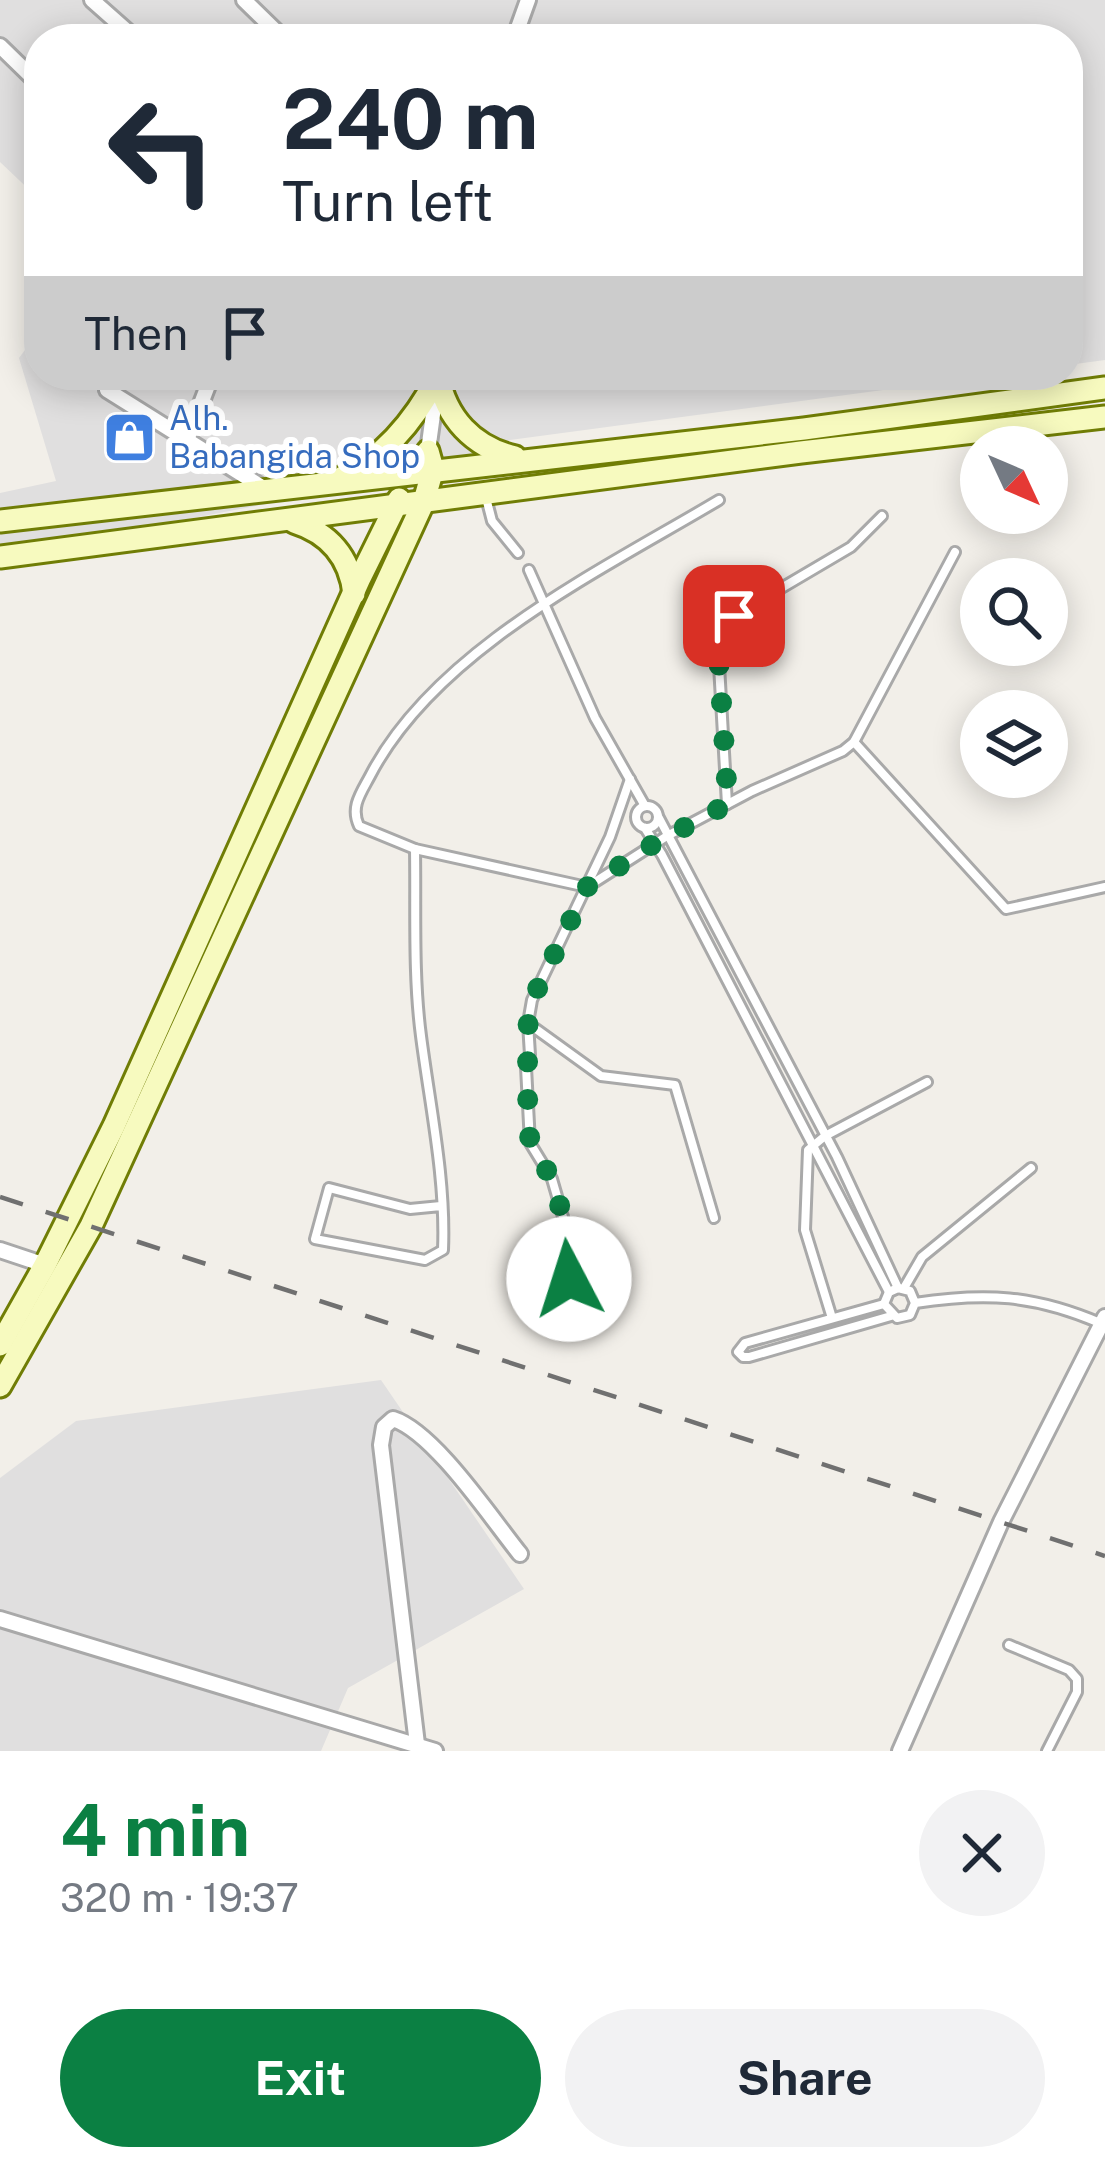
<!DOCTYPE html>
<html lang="en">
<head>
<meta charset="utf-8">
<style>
	body { margin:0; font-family:"Public Sans",sans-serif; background:#f2f2f3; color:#1f2937; height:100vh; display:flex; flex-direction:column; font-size:45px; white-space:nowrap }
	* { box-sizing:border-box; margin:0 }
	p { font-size:39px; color:#747a83 }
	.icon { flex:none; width:66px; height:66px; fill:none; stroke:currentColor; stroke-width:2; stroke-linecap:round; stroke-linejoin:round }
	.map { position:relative; height:1751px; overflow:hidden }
	.sheet { display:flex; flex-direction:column; background:#fff; flex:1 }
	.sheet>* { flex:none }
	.banner { position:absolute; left:24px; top:24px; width:1059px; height:366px; border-radius:48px; box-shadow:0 6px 30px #0003; background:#fff; color:#1f2937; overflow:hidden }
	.needle { width:78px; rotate:134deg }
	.fabs { position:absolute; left:960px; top:426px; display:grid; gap:24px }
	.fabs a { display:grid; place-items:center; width:108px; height:108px; border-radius:50%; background:#fff; box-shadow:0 6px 30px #0003; font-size:60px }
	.pin { position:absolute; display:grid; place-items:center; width:102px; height:102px; color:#fff; margin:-51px; border-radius:24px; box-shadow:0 6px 18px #0006 }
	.me { position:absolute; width:132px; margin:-66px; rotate:355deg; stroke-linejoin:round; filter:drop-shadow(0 0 9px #0008) }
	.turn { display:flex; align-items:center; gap:42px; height:252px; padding:0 60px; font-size:54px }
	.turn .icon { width:156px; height:156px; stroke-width:2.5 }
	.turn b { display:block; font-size:84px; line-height:102px }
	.then { display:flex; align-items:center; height:114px; padding:0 60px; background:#0003; gap:24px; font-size:45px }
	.round { display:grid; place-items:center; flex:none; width:126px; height:126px; border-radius:63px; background:#f2f2f3 }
	.headline { display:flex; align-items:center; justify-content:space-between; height:204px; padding:0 60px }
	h1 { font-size:72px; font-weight:700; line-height:90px; color:#0b8043 }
	.cta { display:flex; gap:24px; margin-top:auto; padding:24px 60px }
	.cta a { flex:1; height:138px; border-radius:72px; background:#0b8043; color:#fff; font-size:48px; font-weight:700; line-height:138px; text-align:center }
	.cta a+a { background:#f2f2f3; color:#1f2937 }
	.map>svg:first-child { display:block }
	.residential { fill:#e0dfdf }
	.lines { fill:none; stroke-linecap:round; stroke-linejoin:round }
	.lane-casing { stroke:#a9a9a9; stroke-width:14 }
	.street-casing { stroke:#a9a9a9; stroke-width:20 }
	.secondary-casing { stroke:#707d05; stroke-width:27 }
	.lane { stroke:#fff; stroke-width:8 }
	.street { stroke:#fff; stroke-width:14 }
	.secondary { stroke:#f7fabf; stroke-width:21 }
	.rail { stroke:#707070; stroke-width:4.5; stroke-dasharray:24 24; stroke-linecap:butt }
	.route { stroke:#0b8043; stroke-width:21; stroke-dasharray:0 37.8 }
	.labels { text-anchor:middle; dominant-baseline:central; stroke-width:12; stroke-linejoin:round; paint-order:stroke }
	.shop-label { font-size:33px; fill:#366cbe; stroke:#fff; text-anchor:start }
</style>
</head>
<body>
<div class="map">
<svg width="1105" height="1751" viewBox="0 0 1105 1751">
	<rect width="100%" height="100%" fill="#f2efe9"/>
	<g class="residential">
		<path d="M0,0H1105V360L1068,365V39H39V199L0,162Z"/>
		<path d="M39,331V375H995L510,440L476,457L313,495L0,555V493L56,481L19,358Z"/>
		<path d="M381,1380L524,1589L348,1688L321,1751H0V1478L76,1421Z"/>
	</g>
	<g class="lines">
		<defs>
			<g id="lane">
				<path d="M485,494L492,521L518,553"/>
				<path d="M719,500C600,571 435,650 370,776C361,793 350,807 359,826L415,849L587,887L667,836L752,791L843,751L854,742L955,552"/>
				<path d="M529,570L595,718L645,806"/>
				<path d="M854,742L1006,909L1105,887"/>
				<path d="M727,804L718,648L734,616L851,547L882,516"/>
				<circle cx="647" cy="817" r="11"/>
				<path d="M659,818L837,1157L898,1288"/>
				<path d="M645,828L662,855L889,1292"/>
				<path d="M415,849C416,911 413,975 421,1036C430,1106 446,1179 443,1250L425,1260L315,1239L329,1188L410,1209L441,1206"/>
				<path d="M529,1024L601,1076L675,1085L714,1218"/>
				<path d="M569,1279L570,1241L552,1179L530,1143L526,1067L530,1055L528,1023L532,1000L610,837L630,779"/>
				<path d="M904,1288L922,1257L1031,1168"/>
				<path d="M915,1303L910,1291L898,1288L889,1292L884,1304L897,1318L910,1315L915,1303C986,1292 1034,1295 1100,1323"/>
				<path d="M884,1304L745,1343L738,1352L743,1357H749L891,1316"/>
				<path d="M832,1318L805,1230L808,1150L825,1136L927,1082"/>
				<path d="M1009,1645L1069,1670L1077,1679V1692L1047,1751"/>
			</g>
			<g id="street">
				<path d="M92,0L136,39"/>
				<path d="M244,0L284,39"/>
				<path d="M514,39L528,0"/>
				<path d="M0,46L39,84"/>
				<path d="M107,390L265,489"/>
				<path d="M187,440L212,375"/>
				<path d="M428,451L437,385"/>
				<path d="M0,1250L45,1265"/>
				<path d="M0,1619L435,1751"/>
				<path d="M417,1744L381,1445L384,1427L393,1419C434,1432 491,1518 520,1554"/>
				<path d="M900,1751L1001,1522L1105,1317"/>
			</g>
			<g id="secondary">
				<path d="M438,376C446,418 473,447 515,457"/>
				<path d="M341,478C385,457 416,418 438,376"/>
				<path d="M0,521L804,429L1105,388"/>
				<path d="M294,522C329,533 350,557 354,594"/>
				<path d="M0,557L801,452L1105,417"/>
				<path d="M0,1345L45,1265L114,1126L360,578L399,499"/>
				<path d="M0,1386L91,1226L424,501L433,469L428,451"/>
			</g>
		</defs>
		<use href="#lane" class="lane-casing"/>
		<use href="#street" class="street-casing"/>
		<use href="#secondary" class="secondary-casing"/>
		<use href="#lane" class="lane"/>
		<use href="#street" class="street"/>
		<use href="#secondary" class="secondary"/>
		<path class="rail" d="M0,1197L1105,1556"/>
	</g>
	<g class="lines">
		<path class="route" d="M569,1279L573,1258L561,1210L552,1179L530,1143L526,1067L530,1054L528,1023L532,1000L587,887L655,843L728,804L718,648L734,616"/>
	</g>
	<defs>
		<symbol id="shop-square" viewBox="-11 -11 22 22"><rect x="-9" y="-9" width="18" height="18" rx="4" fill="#3f7fe0" stroke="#fff"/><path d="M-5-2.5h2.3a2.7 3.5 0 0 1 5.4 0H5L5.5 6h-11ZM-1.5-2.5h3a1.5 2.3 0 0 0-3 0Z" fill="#fff"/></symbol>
	</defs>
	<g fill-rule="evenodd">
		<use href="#shop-square" x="100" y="408" width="59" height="59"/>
	</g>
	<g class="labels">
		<g class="shop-label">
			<text x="169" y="418">Alh.<tspan x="169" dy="38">Babangida Shop</tspan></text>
		</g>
	</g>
</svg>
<div class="fabs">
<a><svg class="needle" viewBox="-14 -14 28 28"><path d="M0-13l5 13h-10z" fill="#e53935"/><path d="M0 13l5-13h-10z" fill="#747a83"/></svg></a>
<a><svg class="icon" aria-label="search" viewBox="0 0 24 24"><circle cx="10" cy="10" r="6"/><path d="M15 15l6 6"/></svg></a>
<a><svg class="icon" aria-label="layers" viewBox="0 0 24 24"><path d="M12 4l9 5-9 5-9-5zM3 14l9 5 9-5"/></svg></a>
</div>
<div class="pin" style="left:734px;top:616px;background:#d93025"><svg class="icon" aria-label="arrive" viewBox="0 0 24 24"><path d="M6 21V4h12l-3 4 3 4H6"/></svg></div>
<svg class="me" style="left:569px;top:1279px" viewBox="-20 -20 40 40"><circle r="19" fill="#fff"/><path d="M0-13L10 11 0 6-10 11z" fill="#0b8043"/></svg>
<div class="banner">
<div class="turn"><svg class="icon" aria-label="left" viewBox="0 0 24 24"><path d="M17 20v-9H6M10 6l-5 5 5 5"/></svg><div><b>240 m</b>Turn left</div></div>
<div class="then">Then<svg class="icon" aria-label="arrive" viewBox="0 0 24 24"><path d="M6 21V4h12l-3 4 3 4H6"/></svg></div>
</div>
</div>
<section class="sheet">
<div class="headline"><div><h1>4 min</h1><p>320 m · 19:37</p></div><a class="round"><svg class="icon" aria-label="close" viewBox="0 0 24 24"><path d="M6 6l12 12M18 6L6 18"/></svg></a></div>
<div class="cta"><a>Exit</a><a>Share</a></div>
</section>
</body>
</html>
